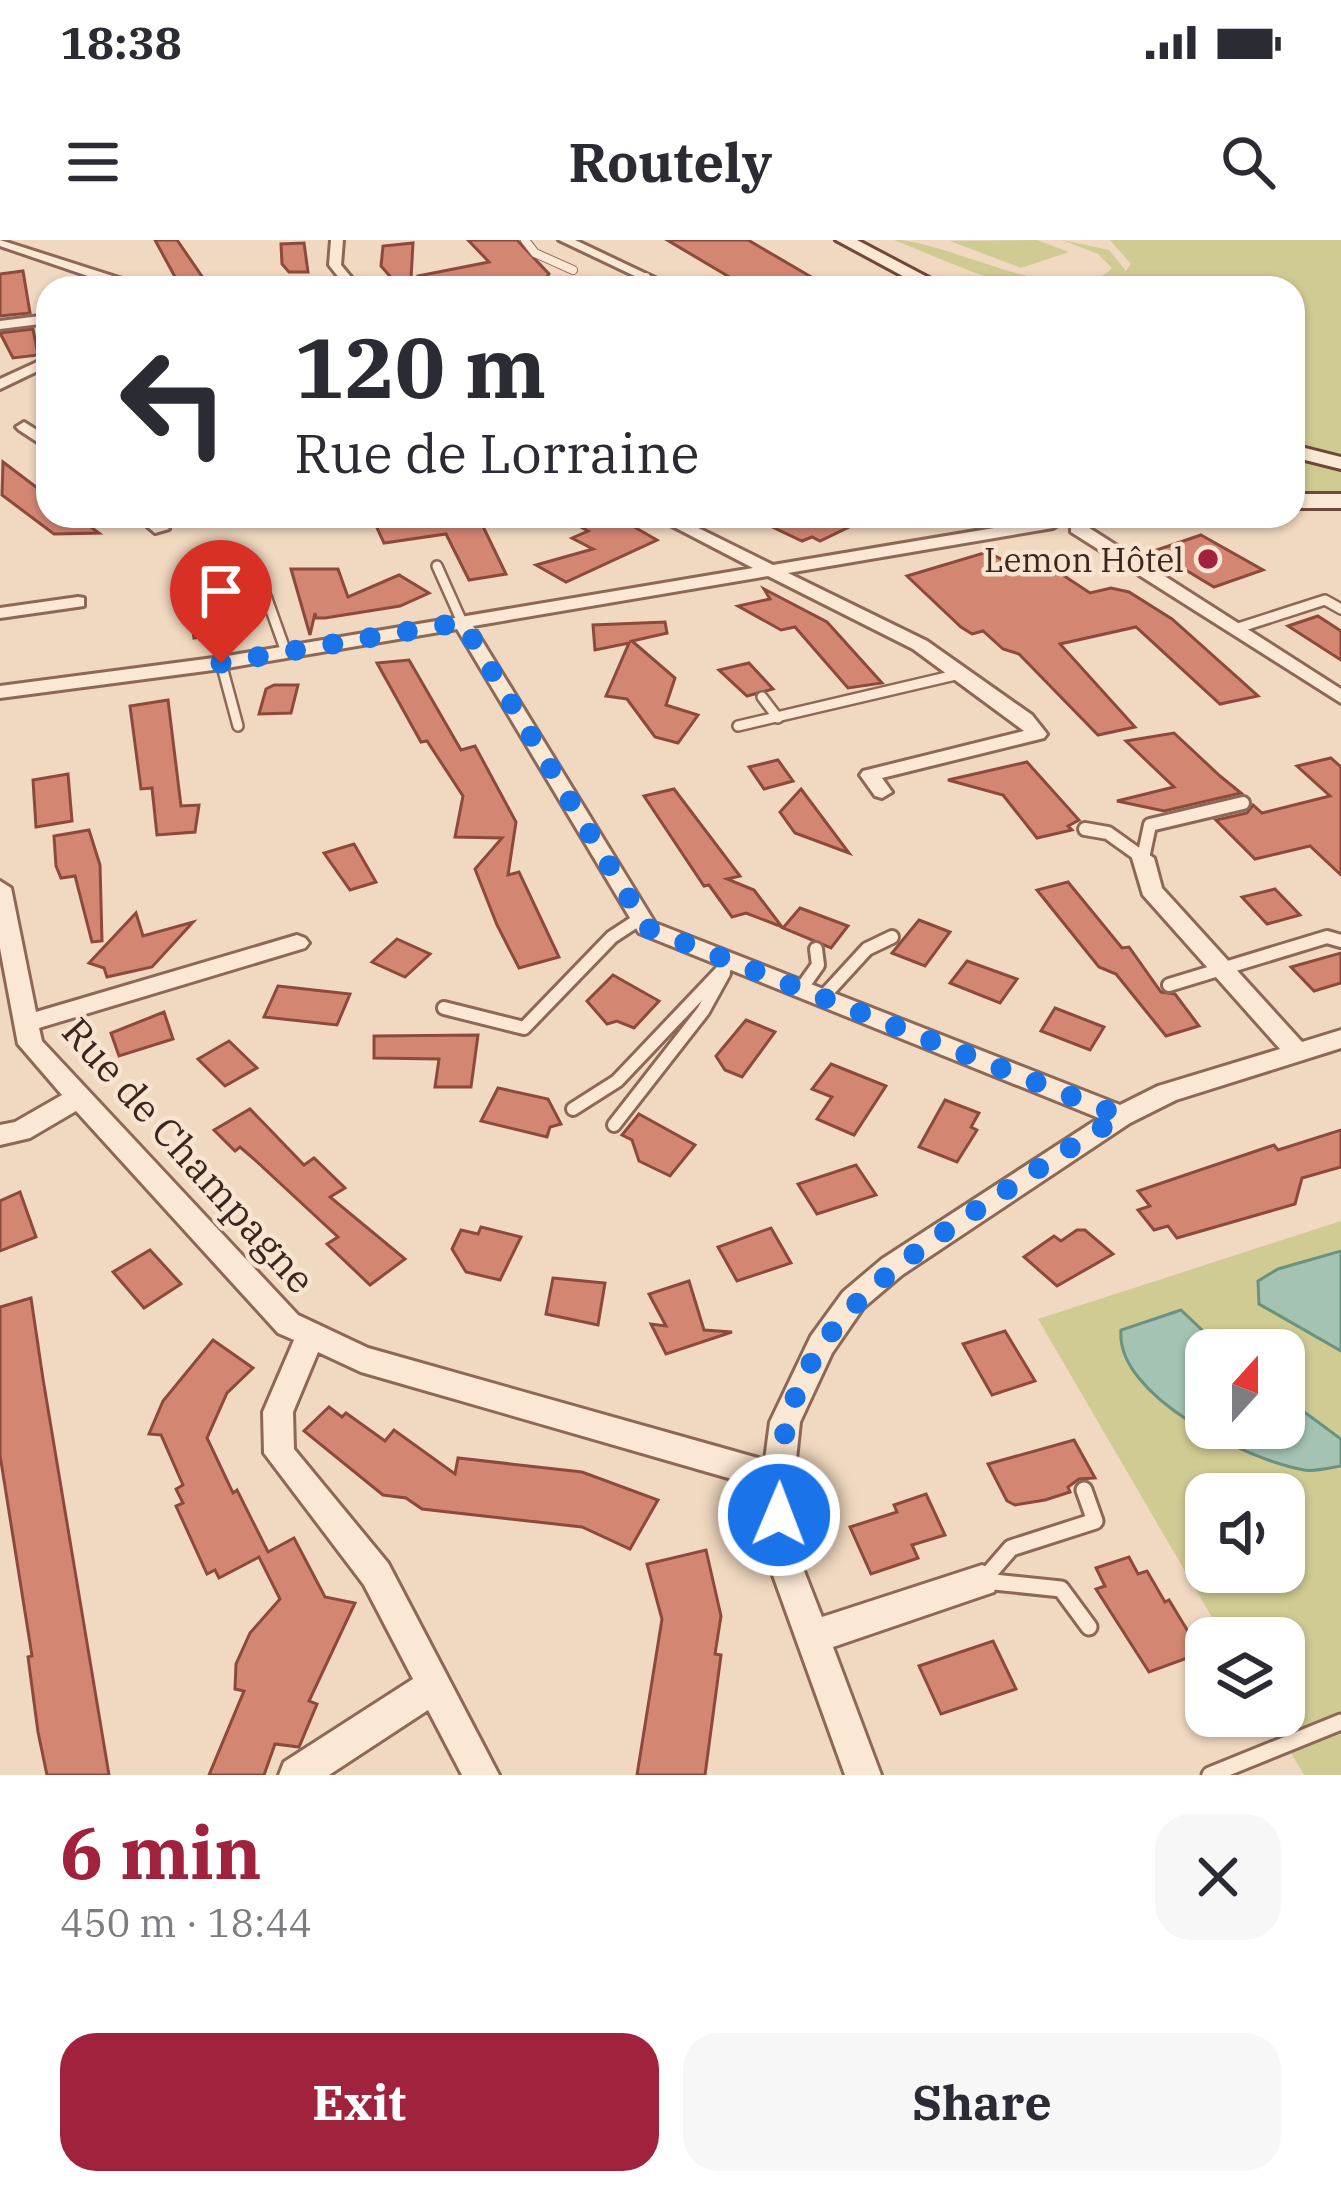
<!DOCTYPE html>
<html lang="en">
<head>
<meta charset="utf-8">
<style>
	body { margin:0; font-family:"IBM Plex Serif",serif; background:#f7f7f7; color:#2b2b33; height:100vh; display:flex; flex-direction:column; font-size:45px; white-space:nowrap }
	* { box-sizing:border-box; margin:0 }
	p { font-size:39px; color:#7c7c81 }
	.icon { flex:none; width:66px; height:66px; fill:none; stroke:currentColor; stroke-width:2; stroke-linecap:round; stroke-linejoin:round }
	.map { position:relative; height:1535px; overflow:hidden }
	.panel { display:flex; flex-direction:column; background:#fff; flex:1 }
	.panel>* { flex:none }
	.hud { position:absolute; left:36px; top:36px; width:1269px; height:252px; border-radius:36px; box-shadow:0 3px 9px #0004; background:#fff; color:#2b2b33; overflow:hidden }
	.needle { width:78px; rotate:21deg }
	.buttons { position:absolute; left:1185px; top:1089px; display:grid; gap:24px }
	.buttons a { display:grid; place-items:center; width:120px; height:120px; border-radius:24px; background:#fff; box-shadow:0 3px 9px #0004; font-size:60px }
	.pin { position:absolute; display:grid; place-items:center; width:102px; height:102px; color:#fff; margin:-123px -51px; border-radius:50% 50% 50% 0; rotate:-45deg; box-shadow:0 0 12px #0007 }
	.pin .icon { rotate:45deg }
	.me { position:absolute; width:132px; margin:-66px; rotate:1deg; stroke-linejoin:round; filter:drop-shadow(0 0 9px #0008) }
	.turn { display:flex; align-items:center; gap:42px; height:252px; padding:0 60px; font-size:54px }
	.turn .icon { width:156px; height:156px; stroke-width:2.5 }
	.turn b { display:block; font-size:84px; line-height:102px }
	.round { display:grid; place-items:center; flex:none; width:126px; height:126px; border-radius:36px; background:#f7f7f7 }
	.summary { display:flex; align-items:center; justify-content:space-between; height:204px; padding:0 60px }
	h1 { font-size:72px; font-weight:700; line-height:90px; color:#a0223d }
	.action { display:flex; gap:24px; margin-top:auto; padding:24px 60px }
	.action a { flex:1; height:138px; border-radius:36px; background:#a0223d; color:#fff; font-size:48px; font-weight:700; line-height:138px; text-align:center }
	.action a+a { background:#f7f7f7; color:#2b2b33 }
	.status { display:flex; justify-content:space-between; align-items:center; height:84px; padding:0 60px; background:#fff; direction:ltr }
	.status svg { height:33px; fill:currentColor }
	header { display:flex; justify-content:space-between; align-items:center; height:156px; padding:0 60px; background:#fff; font-size:54px; font-weight:700 }
	.map>svg:first-child { display:block }
	.green { fill:#d0cb93; fill-rule:evenodd }
	.water { fill:#a4c3b3; stroke:#6a9280; stroke-width:3 }
	.building { fill:#d38773; stroke:#8d4a3a; stroke-width:3 }
	.lines { fill:none; stroke-linecap:round; stroke-linejoin:round }
	.service-far3-casing { stroke:#8c6857; stroke-width:10 }
	.service-far2-casing { stroke:#8c6857; stroke-width:14 }
	.service-far1-casing { stroke:#8c6857; stroke-width:18 }
	.service-casing { stroke:#8c6857; stroke-width:21 }
	.minor-casing { stroke:#8c6857; stroke-width:6 }
	.secondary-casing { stroke:#6e493a; stroke-width:6 }
	.service-far3 { stroke:#fbe8d4; stroke-width:8 }
	.service-far2 { stroke:#fbe8d4; stroke-width:9 }
	.service-far1 { stroke:#fbe8d4; stroke-width:12 }
	.service { stroke:#fbe8d4; stroke-width:15 }
	.minor { fill:#fbe8d4; fill-rule:evenodd }
	.secondary { fill:#fbe8d4; fill-rule:evenodd }
	.route { stroke:#1a73e8; stroke-width:21; stroke-dasharray:0 37.8 }
	.poi-dot { fill:#a0223d; stroke:#f8e4d1; stroke-width:4.5 }
	.labels { text-anchor:middle; dominant-baseline:central; stroke-width:9; stroke-linejoin:round; paint-order:stroke }
	.far-poi-label { font-size:33px; fill:#3b251c; stroke:#f8e4d1; text-anchor:end }
	.street-label { font-size:39px; fill:#3b251c; stroke:#f8e4d1 }
</style>
</head>
<body>
<div class="status"><b>18:38</b><svg viewBox="0 0 49 12"><path d="M0 12V9h3v3zM5 12V6h3v6zM10 12V3h3v9zM15 12V0h3v12zM26 1h20v11H26zM47 4h2v5h-2z"/></svg></div>
<header><svg class="icon" aria-label="menu" viewBox="0 0 24 24"><path d="M4 6h16M4 12h16M4 18h16"/></svg>Routely<svg class="icon" aria-label="search" viewBox="0 0 24 24"><circle cx="10" cy="10" r="6"/><path d="M15 15l6 6"/></svg></header>
<div class="map">
<svg width="1341" height="1535" viewBox="0 0 1341 1535">
	<rect width="100%" height="100%" fill="#f1d8c0"/>
	<g class="green">
		<path d="M894,0C949,0 1071,73 1112,28L1098,14L1062,0L1109,10L1126,31L1131,24L1110,0H1341V214L1293,204V48H1112L1117,40C1042,71 963,27 894,0Z"/>
		<path d="M1037,0L1069,12L1021,28L950,1Z"/>
		<path d="M1293,218L1341,229V256L1293,255Z"/>
		<path d="M1341,981V1535H1304L1269,1476H1284V1398H1224L1038,1079ZM1206,1110H1284V1188H1206ZM1206,1254H1284V1332H1206Z"/>
	</g>
	<g class="water">
		<path d="M1341,1011V1111L1259,1064L1258,1041L1278,1029Z"/>
		<path d="M1181,1070L1223,1110H1206V1188H1284V1157L1341,1199V1226C1329,1228 1315,1232 1304,1230C1247,1220 1115,1156 1121,1090Z"/>
	</g>
	<g class="building">
		<path d="M155,0H177L210,48H181Z"/>
		<path d="M468,0H517L549,34L544,41L548,48H461L451,38L419,48L418,36L489,22Z"/>
		<path d="M667,0H748L830,48H748Z"/>
		<path d="M304,3L308,32H289L282,24L281,4Z"/>
		<path d="M413,3L411,39L395,42L381,26L383,6Z"/>
		<path d="M23,31L30,73L0,76V34Z"/>
		<path d="M33,89L38,115L13,118L0,93Z"/>
		<path d="M3,222L48,256V276H76L99,293L54,294L2,255Z"/>
		<path d="M396,276H478L506,334L469,340L446,294L384,303L373,279Z"/>
		<path d="M561,276H615L657,300L566,342L536,325L593,309L572,298L588,291Z"/>
		<path d="M749,276H872L820,301L812,297L802,301Z"/>
		<path d="M1201,295L1263,330L1214,347L1154,311Z"/>
		<path d="M987,312L1025,331L1046,324L1090,353L1111,348L1129,352L1172,379L1258,456L1220,464L1136,387L1060,404L1135,487L1098,495L1019,414L1003,409L983,391L972,394L961,387L907,336Z"/>
		<path d="M213,322L226,385L223,394L194,398L190,372Z"/>
		<path d="M291,329H338L348,357L399,335L429,353L400,366L325,378H316L315,373L310,395Z"/>
		<path d="M764,349L827,382L882,443L848,448L795,387L781,390L738,366L770,359Z"/>
		<path d="M1318,376L1341,391V420L1288,386Z"/>
		<path d="M665,382L667,393L632,401L675,438L666,465L698,475L678,503L655,497L627,459L606,456L629,403L595,410L593,385Z"/>
		<path d="M409,420L461,510L475,506L516,582L508,635L519,632L559,717L519,728L497,685L475,629L502,598L455,597L463,556L427,501L421,502L377,423Z"/>
		<path d="M749,423L773,449L747,456L719,430Z"/>
		<path d="M274,445H298L291,473L259,474L266,449Z"/>
		<path d="M168,460L181,566L199,565L195,592L157,595L152,548L141,549L130,466Z"/>
		<path d="M1174,493L1220,536L1241,553L1164,571L1117,561L1174,547L1126,501Z"/>
		<path d="M1331,518L1341,527V635L1310,606L1255,619L1216,580L1247,573L1253,565L1262,573L1330,556L1297,526Z"/>
		<path d="M778,520L793,541L764,549L749,527Z"/>
		<path d="M1027,522L1079,580L1068,586L1072,590L1037,598L1003,555L948,540Z"/>
		<path d="M68,534L72,581L36,587L33,540Z"/>
		<path d="M674,549L740,636L727,639L754,650L782,687L746,673L732,677L709,645L704,646L644,556Z"/>
		<path d="M801,549L849,613L795,593L780,572Z"/>
		<path d="M89,590L100,625L102,701L92,702L75,636L61,638L56,626L54,596Z"/>
		<path d="M354,604L376,642L350,650L324,613Z"/>
		<path d="M1068,642L1122,708L1129,707L1161,752L1175,754L1199,786L1166,796L1116,734L1099,727L1037,650Z"/>
		<path d="M1275,649L1300,675L1267,684L1242,657Z"/>
		<path d="M800,668L848,686L831,708L783,688Z"/>
		<path d="M136,673L143,696L193,682L152,727L107,737L104,728L89,723Z"/>
		<path d="M919,680L950,692L925,726L892,713Z"/>
		<path d="M397,699L430,714L405,737L372,722Z"/>
		<path d="M1341,713V743L1314,751L1291,727Z"/>
		<path d="M967,721L1017,739L1000,763L950,743Z"/>
		<path d="M613,735L659,761L634,788L617,781L607,784L587,761Z"/>
		<path d="M278,746L350,754L337,785L264,777Z"/>
		<path d="M1055,768L1104,787L1090,810L1041,791Z"/>
		<path d="M164,772L173,799L119,816L111,793Z"/>
		<path d="M746,780L775,792L742,837L725,830L716,816Z"/>
		<path d="M478,795L471,847H435L439,819L374,818V796Z"/>
		<path d="M229,801L257,828L225,846L198,819Z"/>
		<path d="M831,824L886,846L854,895L817,879L832,857L812,849Z"/>
		<path d="M498,848L548,859L561,884L550,887L547,897L481,881Z"/>
		<path d="M945,860L979,873L971,887L977,890L957,922L919,907Z"/>
		<path d="M250,869L304,925L314,918L345,948L330,957L405,1019L370,1045L327,1004L338,997L254,919L240,907L235,911L214,890Z"/>
		<path d="M639,874L695,905L670,936L639,921L632,900L622,895Z"/>
		<path d="M1341,890V927L1302,938L1295,964L1177,998L1168,986L1154,990L1138,970L1150,966L1138,951L1274,905L1278,910Z"/>
		<path d="M856,925L876,955L817,974L798,944Z"/>
		<path d="M20,952L36,997L0,1011V961Z"/>
		<path d="M481,987L521,997L500,1040L466,1032L452,1009L461,990L478,994Z"/>
		<path d="M771,988L791,1023L737,1041L718,1007Z"/>
		<path d="M1077,990H1085L1113,1014L1057,1046L1024,1017L1054,996L1061,1001Z"/>
		<path d="M150,1010L181,1044L144,1068L113,1032Z"/>
		<path d="M553,1038L605,1043L598,1085L546,1074Z"/>
		<path d="M689,1041L704,1090L732,1092L666,1114L651,1084L666,1086L649,1054Z"/>
		<path d="M31,1058L43,1139L109,1535H47L38,1492L28,1417L32,1416L0,1215V1067Z"/>
		<path d="M1005,1091L1035,1141L992,1155L963,1104Z"/>
		<path d="M213,1100L253,1128L227,1153L207,1198L233,1253L237,1250L268,1312L294,1298L325,1357L355,1363L309,1461L317,1464L299,1507L275,1504L264,1535H209L244,1451L235,1449L236,1424L250,1393L280,1359L259,1317L219,1338L215,1330L207,1334L176,1266L183,1263L176,1249L183,1245L161,1195L149,1194L163,1161Z"/>
		<path d="M329,1167L342,1177L346,1173L385,1201L394,1190L455,1234L458,1218L582,1232L658,1260L630,1309L582,1287L422,1269L406,1258L383,1255L304,1191Z"/>
		<path d="M1074,1200L1095,1238L1079,1239L1068,1247L1070,1252L1045,1260L1015,1265L1007,1261L988,1224Z"/>
		<path d="M926,1254L945,1295L912,1305L918,1318L871,1334L850,1287L897,1272L894,1265Z"/>
		<path d="M706,1310L721,1376L715,1414L721,1415L705,1535H637L662,1379L647,1324Z"/>
		<path d="M1129,1317L1138,1334L1147,1331L1165,1362L1169,1360L1201,1413L1149,1432L1096,1349L1105,1346L1096,1328Z"/>
		<path d="M993,1401L1016,1449L941,1474L919,1426Z"/>
	</g>
	<g class="lines">
		<defs>
			<g id="service-far3">
				<path d="M525,0L535,13L573,30"/>
				<path d="M552,41L567,48"/>
				<path d="M612,48L646,37"/>
			</g>
			<g id="service-far2">
				<path d="M437,326L462,382"/>
				<path d="M266,356L286,412"/>
				<path d="M1238,388L1325,360L1341,369"/>
				<path d="M221,423L238,486"/>
				<path d="M762,457L778,478"/>
				<path d="M738,486L964,433"/>
				<path d="M1232,566L1243,563"/>
			</g>
			<g id="service-far1">
				<path d="M1085,589L1108,593L1143,618L1150,585L1243,563"/>
				<path d="M1169,745L1327,697L1341,701"/>
				<path d="M801,749L818,725L816,709"/>
				<path d="M822,758L867,709L892,697"/>
				<path d="M444,768L524,788L612,697L641,678"/>
				<path d="M573,869L617,841L731,721"/>
				<path d="M614,885L703,771L724,733"/>
			</g>
			<g id="service">
				<path d="M985,1338L1011,1308L1095,1281L1084,1250"/>
				<path d="M984,1341L1061,1349L1089,1387"/>
				<path d="M1210,1535L1341,1482"/>
			</g>
			<g id="minor">
				<path d="M0,0L141,45L142,48H123L0,6Z"/>
				<path d="M331,0H343L341,25L360,48H347L329,25Z"/>
				<path d="M559,0H575L676,48H660Z"/>
				<path d="M452,42L457,48H430L431,45Z"/>
				<path d="M48,75V83L0,89V81Z"/>
				<path d="M48,117V126L0,149V139Z"/>
				<path d="M24,182L48,197V209L19,190L16,187Z"/>
				<path d="M135,276H154L169,289L155,293Z"/>
				<path d="M653,276H674L773,325L1053,278L1061,283L1053,288L788,333L927,401L1032,475L1047,494L1044,498L882,538L892,552L882,558L875,556L860,535L863,531L1024,491L913,409L768,336L473,386L655,683L1120,865L1158,846L1280,809L1143,655L1132,618L1143,611L1154,618L1162,648L1302,802L1341,790V808L1176,860L1130,883L902,1035L863,1068L832,1113L800,1182L794,1238L797,1313L822,1377L982,1325L994,1330L998,1341L994,1352L833,1407L881,1535H845L765,1313L763,1248L361,1132L318,1112L293,1172L294,1209L388,1323L499,1535H462L428,1470L329,1535H279L284,1522L413,1439L364,1345L264,1213L263,1172L294,1100L278,1093L76,871L30,898L0,905V885L15,882L62,855L18,804L0,708V641L11,648L36,772L297,695L305,698L309,703L305,708L39,788L42,801L298,1075L368,1108L765,1220L770,1182L811,1096L843,1052L882,1019L1099,878L639,693L457,389L221,429L0,458V446L221,417L753,328Z"/>
				<path d="M1071,284H1083L1341,449V463L1071,292Z"/>
				<path d="M78,357L84,358V366L0,378V368Z"/>
			</g>
			<g id="secondary">
				<path d="M836,0H857L948,48H925Z"/>
				<path d="M1293,205L1341,217V229L1293,217Z"/>
				<rect x="1293" y="254" width="48" height="14"/>
			</g>
		</defs>
		<use href="#service-far3" class="service-far3-casing"/>
		<use href="#service-far2" class="service-far2-casing"/>
		<use href="#service-far1" class="service-far1-casing"/>
		<use href="#service" class="service-casing"/>
		<use href="#minor" class="minor-casing"/>
		<use href="#secondary" class="secondary-casing"/>
		<use href="#service-far3" class="service-far3"/>
		<use href="#service-far2" class="service-far2"/>
		<use href="#service-far1" class="service-far1"/>
		<use href="#service" class="service"/>
		<use href="#minor" class="minor"/>
		<use href="#secondary" class="secondary"/>
	</g>
	<g class="lines">
		<path class="route" d="M221,423L462,382L647,688L1121,876C1071,906 1023,939 975,971C856,1051 772,1119 779,1275"/>
	</g>
	<circle class="poi-dot" cx="1208" cy="319" r="12"/>
	<g class="labels">
		<g class="far-poi-label">
			<text x="1184" y="319">Lemon Hôtel</text>
		</g>
		<g class="street-label">
			<text transform="translate(189 915) rotate(48)">Rue de Champagne</text>
		</g>
	</g>
</svg>
<div class="buttons">
<a><svg class="needle" viewBox="-14 -14 28 28"><path d="M0-13l5 13h-10z" fill="#e53935"/><path d="M0 13l5-13h-10z" fill="#7c7c81"/></svg></a>
<a><svg class="icon" aria-label="sound" viewBox="0 0 24 24"><path d="M4 9h4l5-4v14l-5-4H4zM17 9q2 3 0 6"/></svg></a>
<a><svg class="icon" aria-label="layers" viewBox="0 0 24 24"><path d="M12 4l9 5-9 5-9-5zM3 14l9 5 9-5"/></svg></a>
</div>
<div class="pin" style="left:221px;top:423px;background:#d93025"><svg class="icon" aria-label="arrive" viewBox="0 0 24 24"><path d="M6 21V4h12l-3 4 3 4H6"/></svg></div>
<svg class="me" style="left:779px;top:1275px" viewBox="-20 -20 40 40"><circle r="17" fill="#1a73e8" stroke="#fff" stroke-width="3"/><path d="M0-11L8 9 0 5-8 9z" fill="#fff"/></svg>
<div class="hud">
<div class="turn"><svg class="icon" aria-label="left" viewBox="0 0 24 24"><path d="M17 20v-9H6M10 6l-5 5 5 5"/></svg><div><b>120 m</b>Rue de Lorraine</div></div>
</div>
</div>
<section class="panel">
<div class="summary"><div><h1>6 min</h1><p>450 m · 18:44</p></div><a class="round"><svg class="icon" aria-label="close" viewBox="0 0 24 24"><path d="M6 6l12 12M18 6L6 18"/></svg></a></div>
<div class="action"><a>Exit</a><a>Share</a></div>
</section>
</body>
</html>
